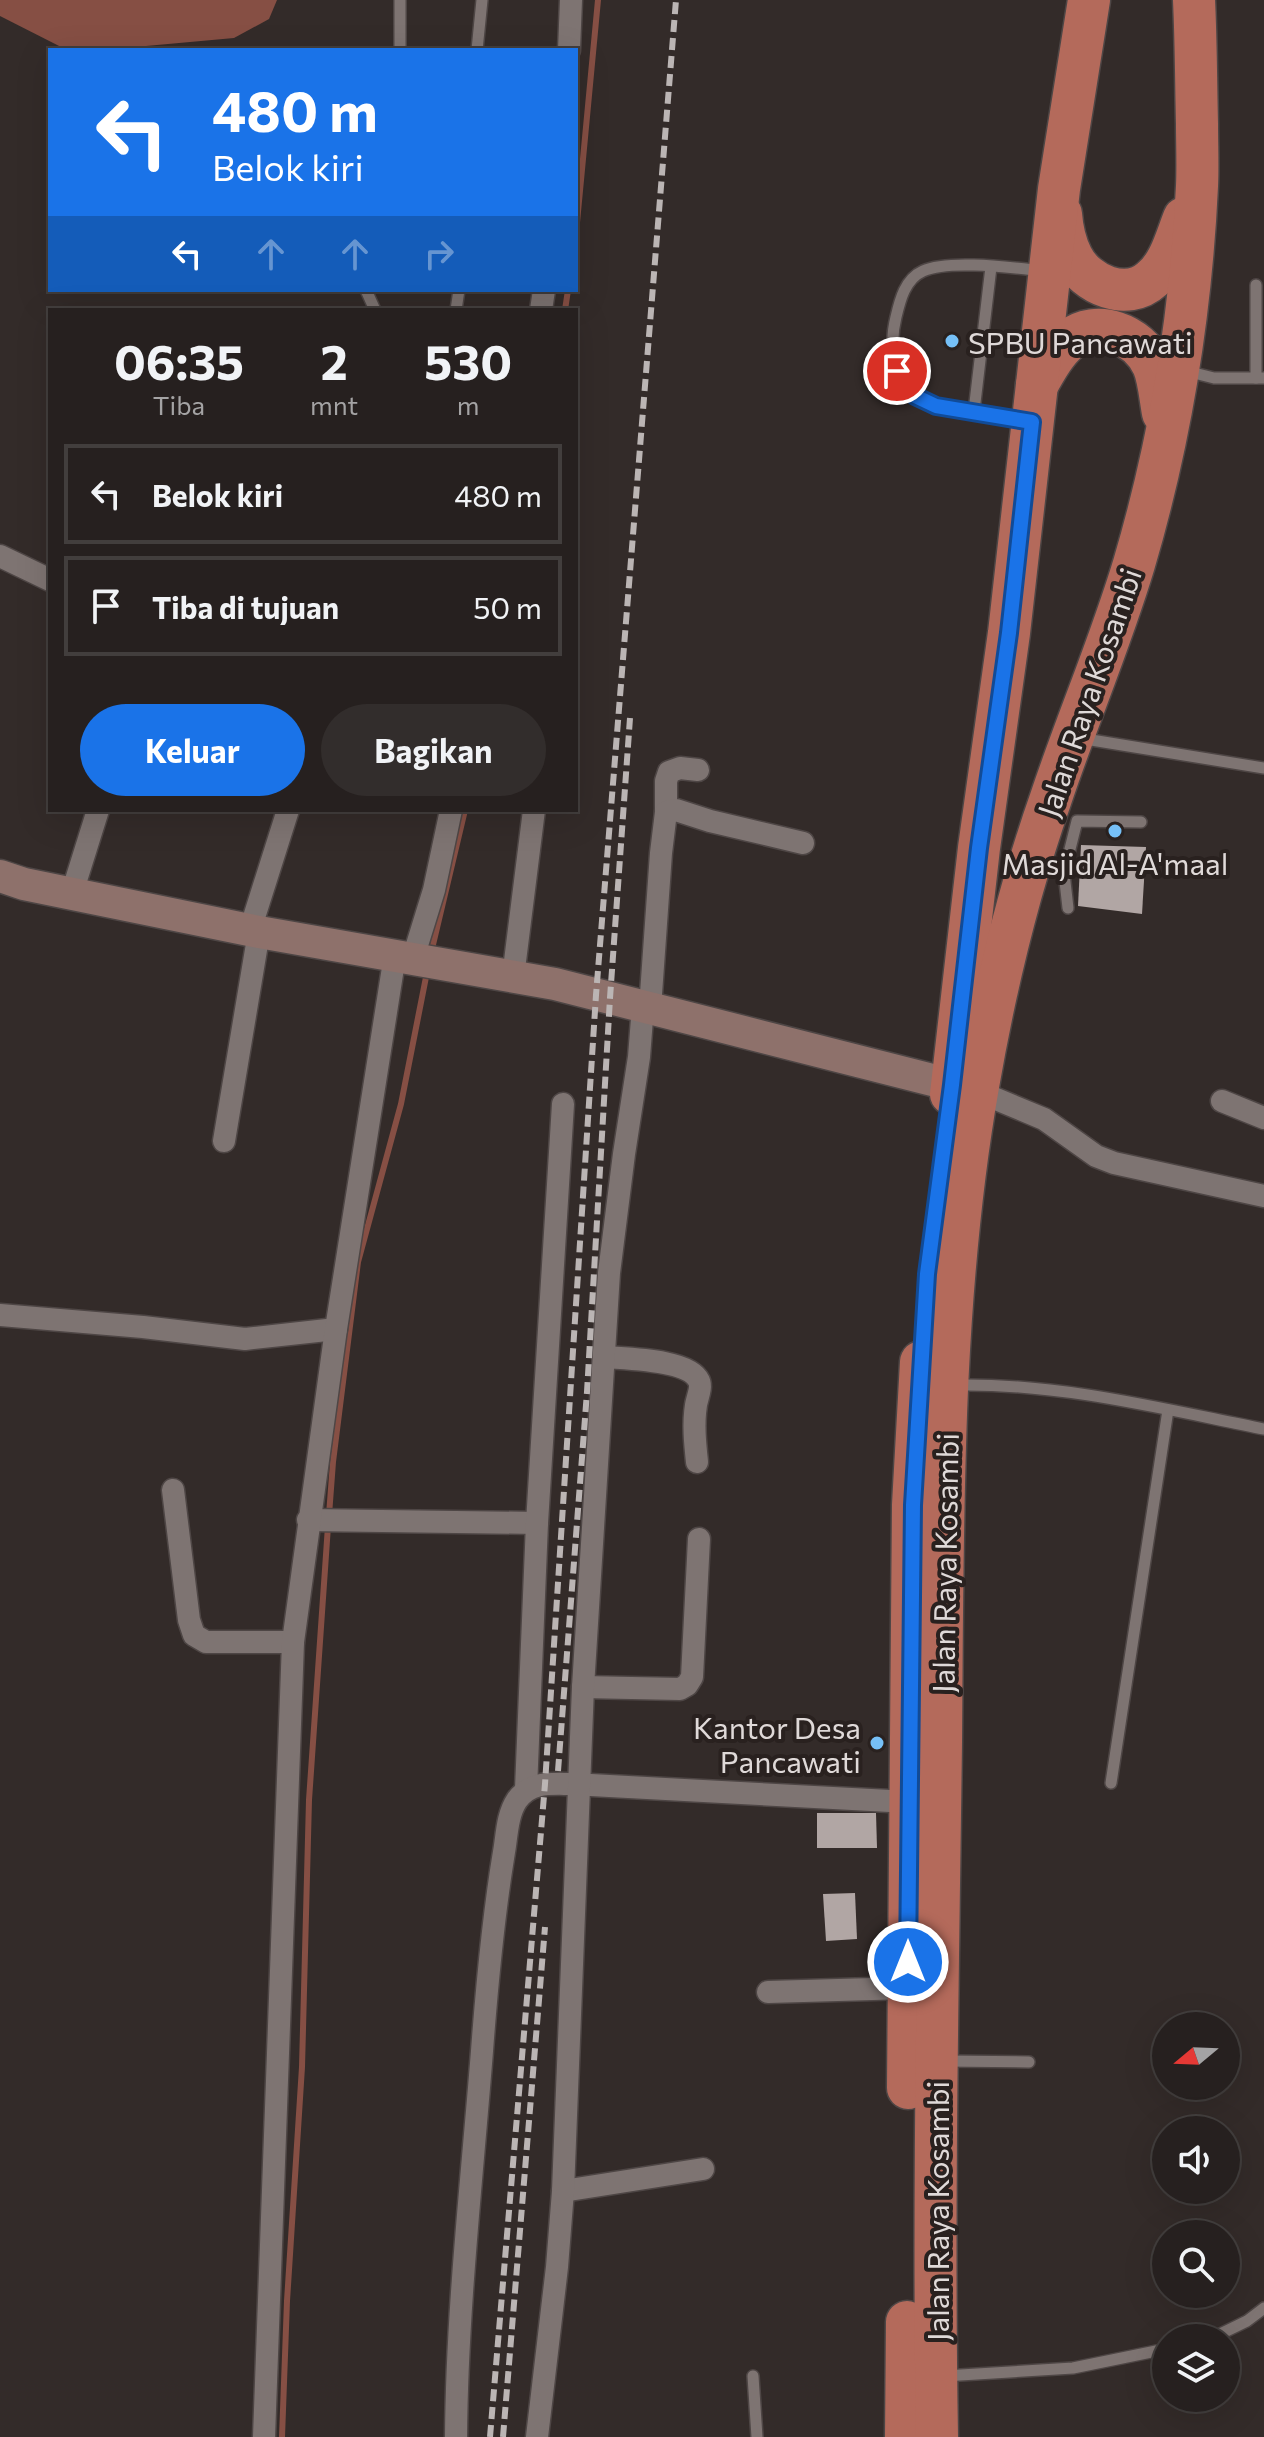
<!DOCTYPE html>
<html lang="id">
<head>
<meta charset="utf-8">
<style>
	body { margin:0; font-family:Commissioner,sans-serif; background:#322d2c; color:#f1f3f6; height:100vh; display:flex; flex-direction:column; font-size:30px; white-space:nowrap }
	* { box-sizing:border-box; margin:0 }
	p { font-size:26px; color:#a4a3a4 }
	.icon { flex:none; width:44px; height:44px; fill:none; stroke:currentColor; stroke-width:2; stroke-linecap:round; stroke-linejoin:round }
	.map { position:relative; flex:1; overflow:hidden }
	.sheet { position:absolute; left:48px; top:308px; width:530px; height:504px; display:flex; flex-direction:column; background:#26201f; border-radius:0px; box-shadow:0 8px 32px #0002,0 0 0 2px #423e3d }
	.sheet>* { flex:none }
	.top-card { position:absolute; left:48px; top:48px; width:530px; height:244px; border-radius:0px; box-shadow:0 8px 32px #0002,0 0 0 2px #423e3d; background:#1a73e8; color:#fff; overflow:hidden }
	.needle { width:52px; rotate:251deg }
	.controls { position:absolute; left:1152px; top:2012px; display:grid; gap:16px }
	.controls a { display:grid; place-items:center; width:88px; height:88px; border-radius:50%; background:#26201f; box-shadow:0 8px 32px #0002,0 0 0 2px #423e3d; font-size:40px }
	.pin { position:absolute; display:grid; place-items:center; width:68px; height:68px; color:#fff; margin:-34px; border:4px solid #fff; border-radius:50%; box-shadow:0 2px 8px #0007 }
	.me { position:absolute; width:88px; margin:-44px; rotate:0deg; stroke-linejoin:round; filter:drop-shadow(0 0 6px #0008) }
	.turn { display:flex; align-items:center; gap:28px; height:168px; padding:0 32px; font-size:36px }
	.turn .icon { width:104px; height:104px; stroke-width:2.5 }
	.turn b { display:block; font-size:56px; line-height:68px }
	.lanes { display:flex; align-items:center; height:76px; padding:0 32px; background:#0003; justify-content:center; gap:40px; direction:ltr }
	.lanes .off { opacity:.35 }
	.eta { display:flex; justify-content:space-evenly; align-items:center; height:136px; text-align:center }
	.eta b { font-size:48px; font-weight:700; line-height:56px }
	.button { display:flex; gap:16px; margin-top:auto; padding:16px 32px }
	.button a { flex:1; height:92px; border-radius:48px; background:#1a73e8; color:#fff; font-size:32px; font-weight:700; line-height:92px; text-align:center }
	.button a+a { background:#322d2c; color:#f1f3f6 }
	ul { padding:0; list-style:none }
	li { display:flex; align-items:center; gap:24px; height:100px; margin:0 16px 12px; padding:0 16px; border:4px solid #423e3d; border-radius:0px }
	li div { flex:1 }
	li b { display:block; font-size:30px }
	li em { font-style:normal }
	.map>svg:first-child { display:block }
	.water { fill:#864f44 }
	.lines { fill:none; stroke-linecap:round; stroke-linejoin:round }
	.stream { stroke:#864f44; stroke-width:6 }
	.building { fill:#b1a6a4 }
	.lane-casing { stroke:#4e4645; stroke-width:14 }
	.street-casing { stroke:#4e4645; stroke-width:25 }
	.secondary-casing { stroke:#4e4645; stroke-width:35 }
	.highway-casing { stroke:#4e4645; stroke-width:45 }
	.lane { stroke:#7e7472; stroke-width:11 }
	.street { stroke:#7e7472; stroke-width:22 }
	.secondary { stroke:#8e716b; stroke-width:32 }
	.highway { stroke:#b46a5b; stroke-width:42 }
	.rail { stroke:#bbb5b4; stroke-width:6; stroke-dasharray:12 6; stroke-linecap:butt }
	.route-casing { stroke:#114b97; stroke-width:20 }
	.route { stroke:#1a73e8; stroke-width:14 }
	.poi-dot { fill:#76c0f7; stroke:#29211f; stroke-width:3 }
	.labels { text-anchor:middle; dominant-baseline:central; stroke-width:8; stroke-linejoin:round; paint-order:stroke }
	.poi-label { font-size:30px; fill:#dfd9d8; stroke:#29211f; text-anchor:start }
	.street-label { font-size:30px; fill:#dfd9d8; stroke:#29211f }
</style>
</head>
<body>
<div class="map">
<svg width="1264" height="2437" viewBox="0 0 1264 2437">
	<rect width="100%" height="100%" fill="#332b29"/>
	<path class="water" d="M0,0H277L269,19L234,38L102,50H67L0,16Z"/>
	<g class="lines">
		<g class="stream">
			<path d="M576,233L598,0"/>
			<path d="M565,310L568,290"/>
			<path d="M431,953L465,810"/>
			<path d="M329,1515L333,1462L358,1262L401,1104L427,972"/>
			<path d="M282,2437L287,2301L302,2067L309,1800L328,1526"/>
		</g>
	</g>
	<g class="building">
		<path d="M1081,845L1146,847L1142,914L1078,906Z"/>
		<path d="M817,1813H876L877,1848H817Z"/>
		<path d="M855,1893L857,1939L826,1941L823,1894Z"/>
	</g>
	<g class="lines">
		<defs>
			<g id="lane">
				<path d="M400,50V0"/>
				<path d="M477,50L482,0"/>
				<path d="M1256,285V378"/>
				<path d="M366,290L375,310"/>
				<path d="M456,310L459,290"/>
				<path d="M1186,371L1214,378H1264"/>
				<path d="M974,411L991,267"/>
				<path d="M1027,421C1009,419 991,414 973,411C961,409 948,409 937,406C897,394 887,353 896,317C900,300 905,279 923,271C949,259 1014,268 1044,271"/>
				<path d="M1079,738L1264,768"/>
				<path d="M1038,866L1064,873L1077,821L1141,822"/>
				<path d="M1064,873L1068,908"/>
				<path d="M956,1385C1060,1383 1163,1409 1264,1429"/>
				<path d="M1111,1783L1168,1410"/>
				<path d="M945,2061L1029,2062"/>
				<path d="M1212,2338L1247,2321L1264,2308"/>
				<path d="M753,2376L757,2437"/>
				<path d="M944,2376L1073,2368L1166,2349"/>
			</g>
			<g id="street">
				<path d="M569,50L571,0"/>
				<path d="M541,310L544,290"/>
				<path d="M0,556L50,580"/>
				<path d="M666,812V781L669,772L680,768L698,770"/>
				<path d="M72,893L98,810"/>
				<path d="M250,930L288,810"/>
				<path d="M413,958L434,890L451,810"/>
				<path d="M513,977L534,810"/>
				<path d="M650,1008L661,853L666,812L676,810L710,821L803,843"/>
				<path d="M977,1091L1044,1119L1096,1156L1114,1163L1264,1196"/>
				<path d="M1222,1101L1264,1118"/>
				<path d="M224,1141L259,932"/>
				<path d="M0,1315L143,1327L245,1339L336,1329"/>
				<path d="M604,1357C626,1359 689,1359 699,1381C702,1388 697,1398 696,1405C693,1424 695,1443 697,1462"/>
				<path d="M173,1490L189,1620L194,1635L206,1642H293"/>
				<path d="M308,1520L537,1523"/>
				<path d="M583,1687L680,1689L687,1685L692,1677L699,1539"/>
				<path d="M526,1789L537,1523L563,1104"/>
				<path d="M768,1992L908,1988"/>
				<path d="M563,2191L703,2169"/>
				<path d="M264,2437L293,1642L336,1329L395,955"/>
				<path d="M456,2437C457,2308 472,2179 482,2051C487,1984 493,1918 504,1852C507,1835 507,1815 517,1800C531,1781 550,1784 572,1784L909,1802"/>
				<path d="M537,2437L557,2267L563,2191L583,1687L609,1273L624,1154L639,1057L643,1006"/>
			</g>
			<path id="secondary" d="M0,876L24,884L259,932L555,984L952,1085"/>
			<g id="highway">
				<path d="M1061,214C1062,228 1066,245 1072,257C1086,285 1127,302 1152,279C1170,264 1176,238 1184,218"/>
				<path d="M1037,385C1046,369 1055,352 1069,340C1097,318 1138,334 1153,365C1159,379 1160,397 1163,413"/>
				<path d="M951,1094L979,848L1009,633L1059,189L1089,0"/>
				<path d="M908,2088L913,1505L921,1362"/>
				<path d="M906,2437L907,2322"/>
				<path d="M937,2437C933,2205 938,1974 941,1742C943,1524 940,1302 978,1086C995,988 1018,892 1051,798C1077,720 1110,644 1134,564C1170,442 1191,314 1197,186C1198,165 1197,145 1197,124C1196,83 1196,41 1194,0"/>
			</g>
		</defs>
		<use href="#lane" class="lane-casing"/>
		<use href="#street" class="street-casing"/>
		<use href="#secondary" class="secondary-casing"/>
		<use href="#highway" class="highway-casing"/>
		<use href="#lane" class="lane"/>
		<use href="#street" class="street"/>
		<use href="#secondary" class="secondary"/>
		<use href="#highway" class="highway"/>
		<g class="rail">
			<path d="M558,1771L587,1392L610,998L630,718"/>
			<path d="M490,2437L545,1784L596,995L676,0"/>
			<path d="M503,2437L545,1927"/>
		</g>
	</g>
	<g class="lines">
		<defs>
			<path id="route" d="M897,371L905,386L915,396L936,406L1032,422L1009,633L979,848L952,1085L927,1274L913,1505L908,1962"/>
		</defs>
		<use href="#route" class="route-casing"/>
		<use href="#route" class="route"/>
	</g>
	<g class="poi-dot">
		<circle cx="952" cy="341" r="8"/>
		<circle cx="1115" cy="831" r="8"/>
		<circle cx="877" cy="1743" r="8"/>
	</g>
	<g class="labels">
		<g class="poi-label">
			<text x="968" y="341">SPBU Pancawati</text>
			<text x="1115" y="862" text-anchor="middle">Masjid Al-A'maal</text>
			<text x="861" y="1726" text-anchor="end">Kantor Desa<tspan x="861" dy="34">Pancawati</tspan></text>
		</g>
		<g class="street-label">
			<text transform="translate(1088 692) rotate(-71)">Jalan Raya Kosambi</text>
			<text transform="translate(944 1563) rotate(-89)">Jalan Raya Kosambi</text>
			<text transform="translate(936 2211) rotate(-90)">Jalan Raya Kosambi</text>
		</g>
	</g>
</svg>
<div class="controls">
<a><svg class="needle" viewBox="-14 -14 28 28"><path d="M0-13l5 13h-10z" fill="#e53935"/><path d="M0 13l5-13h-10z" fill="#a4a3a4"/></svg></a>
<a><svg class="icon" aria-label="sound" viewBox="0 0 24 24"><path d="M4 9h4l5-4v14l-5-4H4zM17 9q2 3 0 6"/></svg></a>
<a><svg class="icon" aria-label="search" viewBox="0 0 24 24"><circle cx="10" cy="10" r="6"/><path d="M15 15l6 6"/></svg></a>
<a><svg class="icon" aria-label="layers" viewBox="0 0 24 24"><path d="M12 4l9 5-9 5-9-5zM3 14l9 5 9-5"/></svg></a>
</div>
<div class="pin" style="left:897px;top:371px;background:#d93025"><svg class="icon" aria-label="arrive" viewBox="0 0 24 24"><path d="M6 21V4h12l-3 4 3 4H6"/></svg></div>
<svg class="me" style="left:908px;top:1962px" viewBox="-20 -20 40 40"><circle r="17" fill="#1a73e8" stroke="#fff" stroke-width="3"/><path d="M0-11L8 9 0 5-8 9z" fill="#fff"/></svg>
<div class="top-card">
<div class="turn"><svg class="icon" aria-label="left" viewBox="0 0 24 24"><path d="M17 20v-9H6M10 6l-5 5 5 5"/></svg><div><b>480 m</b>Belok kiri</div></div>
<div class="lanes"><svg class="icon" aria-label="left" viewBox="0 0 24 24"><path d="M17 20v-9H6M10 6l-5 5 5 5"/></svg><svg class="icon off" aria-label="ahead" viewBox="0 0 24 24"><path d="M12 20V5M6 11l6-6 6 6"/></svg><svg class="icon off" aria-label="ahead" viewBox="0 0 24 24"><path d="M12 20V5M6 11l6-6 6 6"/></svg><svg class="icon off" aria-label="right" viewBox="0 0 24 24"><path d="M7 20v-9h11M14 6l5 5-5 5"/></svg></div>
</div>
<section class="sheet">
<div class="eta">
<div><b>06:35</b><p>Tiba</p></div>
<div><b>2</b><p>mnt</p></div>
<div><b>530</b><p>m</p></div>
</div>
<ul>
<li><svg class="icon" aria-label="left" viewBox="0 0 24 24"><path d="M17 20v-9H6M10 6l-5 5 5 5"/></svg><div><b>Belok kiri</b></div><em>480 m</em></li>
<li><svg class="icon" aria-label="arrive" viewBox="0 0 24 24"><path d="M6 21V4h12l-3 4 3 4H6"/></svg><div><b>Tiba di tujuan</b></div><em>50 m</em></li>
</ul>
<div class="button"><a>Keluar</a><a>Bagikan</a></div>
</section>
</div>
</body>
</html>
